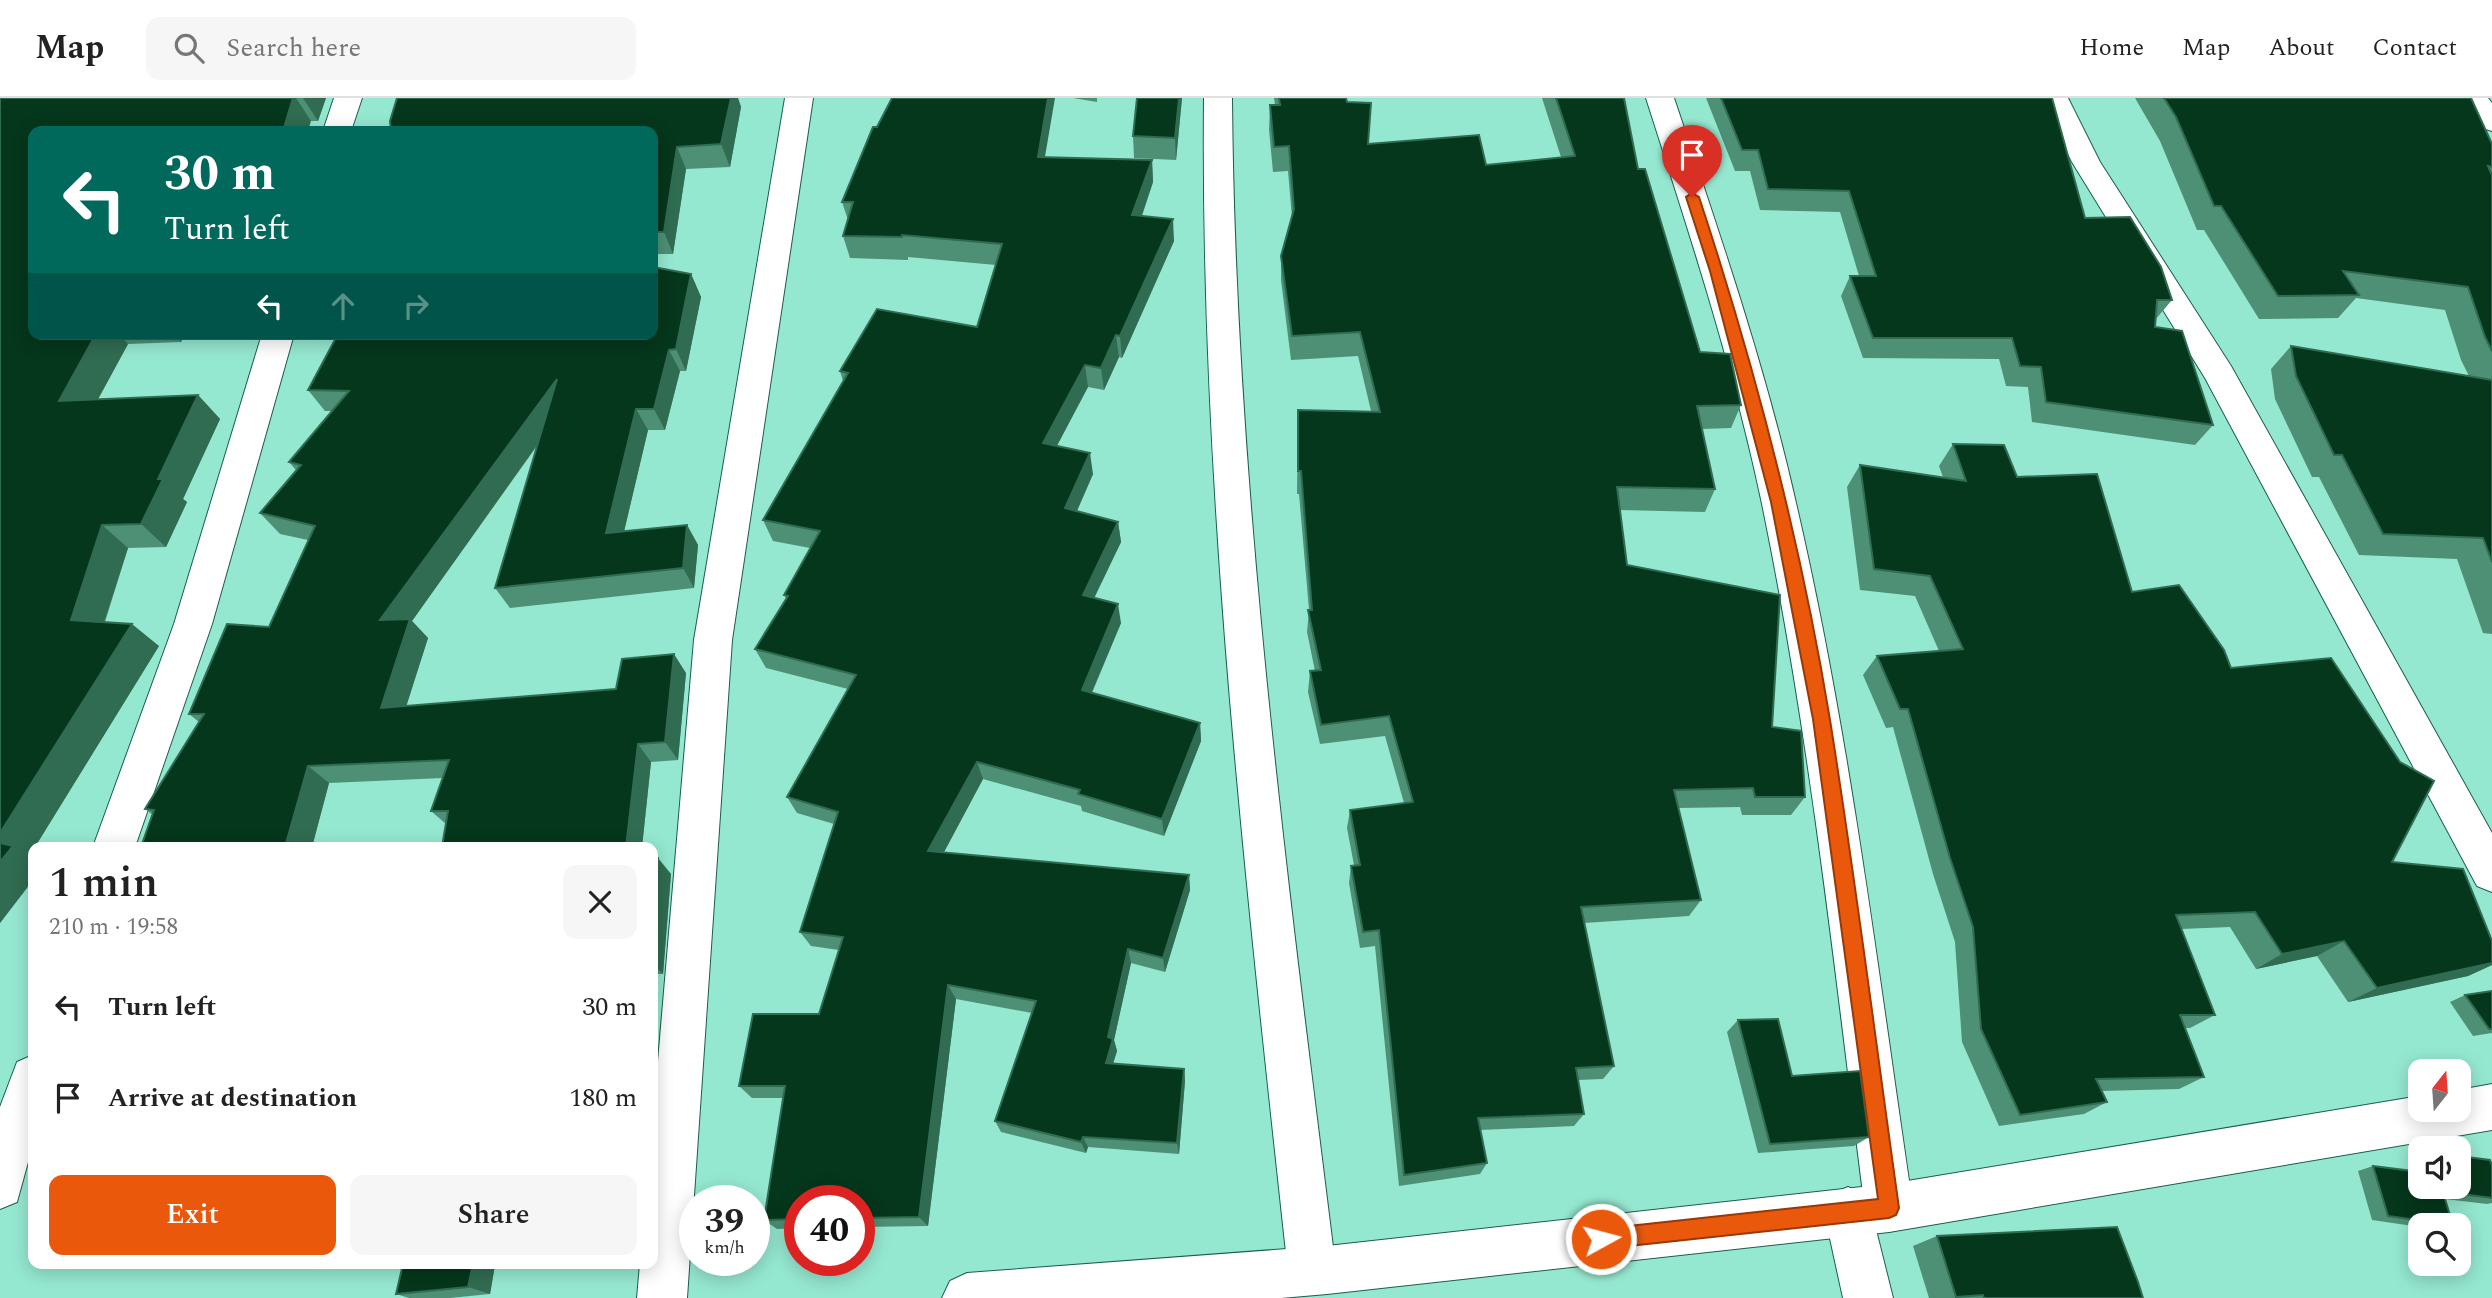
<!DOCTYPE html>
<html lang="en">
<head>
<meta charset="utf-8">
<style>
	body { margin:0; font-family:Spectral,serif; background:#f6f6f6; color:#222; height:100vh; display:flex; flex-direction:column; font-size:26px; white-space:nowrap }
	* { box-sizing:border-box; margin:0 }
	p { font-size:23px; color:#767676 }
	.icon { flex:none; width:38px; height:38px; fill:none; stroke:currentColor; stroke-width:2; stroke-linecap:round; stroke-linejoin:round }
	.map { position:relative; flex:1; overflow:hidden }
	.panel { position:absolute; left:28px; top:744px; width:630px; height:427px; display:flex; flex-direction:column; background:#fff; border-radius:14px; box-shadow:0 4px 18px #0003 }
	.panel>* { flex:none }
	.top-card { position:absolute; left:28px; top:28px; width:630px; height:214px; border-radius:14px; box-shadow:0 4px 18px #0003; background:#00695c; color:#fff; overflow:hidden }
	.needle { width:46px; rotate:17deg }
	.tools { position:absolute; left:2408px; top:961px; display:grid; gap:14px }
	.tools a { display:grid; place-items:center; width:63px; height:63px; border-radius:14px; background:#fff; box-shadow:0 4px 18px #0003; font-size:35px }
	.speed { position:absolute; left:679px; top:1087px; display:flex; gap:14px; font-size:35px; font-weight:700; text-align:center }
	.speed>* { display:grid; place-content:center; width:91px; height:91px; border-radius:50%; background:#fff; box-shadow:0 4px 18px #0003; line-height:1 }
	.speed small { font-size:18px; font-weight:400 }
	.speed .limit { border:10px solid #d22; background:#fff; color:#111 }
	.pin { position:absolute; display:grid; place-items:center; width:60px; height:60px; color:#fff; margin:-72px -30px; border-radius:50% 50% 50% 0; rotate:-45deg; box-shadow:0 0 7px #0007 }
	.pin .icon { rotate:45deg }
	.me { position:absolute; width:77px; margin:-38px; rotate:83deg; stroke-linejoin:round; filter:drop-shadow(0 0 5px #0008) }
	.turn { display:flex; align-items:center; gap:24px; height:147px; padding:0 21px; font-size:32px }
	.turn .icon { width:91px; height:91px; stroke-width:2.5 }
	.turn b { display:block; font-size:49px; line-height:60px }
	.lanes { display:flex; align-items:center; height:66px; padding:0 21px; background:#0003; justify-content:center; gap:35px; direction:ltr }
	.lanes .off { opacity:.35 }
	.round { display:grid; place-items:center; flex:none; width:74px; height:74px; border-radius:14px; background:#f6f6f6 }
	.head { display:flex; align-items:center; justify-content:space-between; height:119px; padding:0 21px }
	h1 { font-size:42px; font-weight:600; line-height:52px }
	.button { display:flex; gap:14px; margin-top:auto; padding:14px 21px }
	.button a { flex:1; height:80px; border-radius:14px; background:#ea580c; color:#fff; font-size:28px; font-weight:600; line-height:80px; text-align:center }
	.button a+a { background:#f6f6f6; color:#222 }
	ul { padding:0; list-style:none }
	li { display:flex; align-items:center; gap:21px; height:91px; padding:0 21px }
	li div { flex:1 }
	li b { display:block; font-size:26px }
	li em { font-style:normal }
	header { display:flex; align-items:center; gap:42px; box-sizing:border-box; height:98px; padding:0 35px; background:#fff; border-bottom:2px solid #e0e0e0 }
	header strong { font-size:33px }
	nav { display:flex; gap:38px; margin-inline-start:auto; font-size:24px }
	.search { width:490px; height:63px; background:#f6f6f6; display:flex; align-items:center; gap:18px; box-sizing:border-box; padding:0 24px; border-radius:14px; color:#767676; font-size:26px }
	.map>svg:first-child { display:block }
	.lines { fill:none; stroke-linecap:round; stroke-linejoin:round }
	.minor-casing { stroke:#1b5d4d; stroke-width:2 }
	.tertiary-casing { stroke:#1b5d4d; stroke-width:2 }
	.minor { fill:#fff; fill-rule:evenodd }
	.tertiary { fill:#fff; fill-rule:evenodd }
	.wall { fill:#4d9076 }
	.shaded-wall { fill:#306c52 }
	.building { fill:#05371c; stroke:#306c52; stroke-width:2 }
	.route { fill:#ea580c; stroke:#983908; stroke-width:2 }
</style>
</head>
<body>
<header>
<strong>Map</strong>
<div class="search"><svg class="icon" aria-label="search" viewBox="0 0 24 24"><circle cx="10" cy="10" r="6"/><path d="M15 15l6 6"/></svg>Search here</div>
<nav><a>Home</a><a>Map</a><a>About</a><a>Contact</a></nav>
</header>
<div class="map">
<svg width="2492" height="1200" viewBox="0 0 2492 1200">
	<rect width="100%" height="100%" fill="#95e8d0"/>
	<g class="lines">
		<defs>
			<g id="minor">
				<path d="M334,0H362L351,33H323Z"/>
				<path d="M785,0H813L732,542L687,1200H637L640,1166H653V1022L694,542Z"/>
				<path d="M1204,0H1232C1235,391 1288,786 1336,1173L1329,1190L1312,1197L1295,1190L1288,1173C1246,785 1200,390 1204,0Z"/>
				<path d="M1646,0H1674C1719,134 1765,267 1796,405C1850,637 1878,874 1913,1110L1906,1127L1889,1134L1875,1128L1893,1200H1843L1824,1113L1831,1096L1848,1089L1863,1096C1834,865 1809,633 1762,406C1733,268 1689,134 1646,0Z"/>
				<path d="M2040,0H2068L2100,64L2231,268L2492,735V794L2477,788L2205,280L2072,64Z"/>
				<path d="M2460,0H2488L2492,5V33L2482,30Z"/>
				<path d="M262,236H294L212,526L135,749H93L174,526Z"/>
				<path d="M33,957V1046L17,1104L0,1111V1009L17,964Z"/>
			</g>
			<path id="tertiary" d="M2492,986V1032L1889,1134L1327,1196L1281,1200H942L950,1183L967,1175L1327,1148L1889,1086L2420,998V1012H2459V992Z"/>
		</defs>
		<use href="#minor" class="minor-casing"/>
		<use href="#tertiary" class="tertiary-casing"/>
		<use href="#minor" class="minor"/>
		<use href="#tertiary" class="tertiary"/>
	</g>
	<g class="wall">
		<path d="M0,0H326L318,23H311L33,236H184L181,244L128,246L98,301L198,297L220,321L183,401L187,404L166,449L128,450L105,524L159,548L30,757L33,759V782L0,825Z"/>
		<path d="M397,0H738L741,9L730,69L686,71L673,156H653V33Z"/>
		<path d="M1073,0H1097V4Z"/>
		<path d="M1182,0L1176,62L1134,60L1133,38Z"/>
		<path d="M1274,0H1346L1368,46L1486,67L1561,59L1542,0H1624L1638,71L1700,254L1741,307L1731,330L1702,331L1715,391L1705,414L1620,412L1627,467L1772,629L1805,699L1791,717H1742L1740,709L1678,710L1701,802L1689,818L1584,825L1614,968L1603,981L1578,982L1584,1016L1574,1028L1480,1032L1487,1065L1480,1076L1399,1088L1375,848L1360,850L1349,785L1351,768L1354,767L1347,730L1350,712L1404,705L1385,638L1320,646L1308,594L1310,573H1315L1307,534L1309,512L1299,396H1297L1298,312L1371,313L1358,258L1291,262L1281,182V158L1292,119L1288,73L1273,74L1269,32L1270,7H1275Z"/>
		<path d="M1706,0H2052L2085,120L2172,202L2155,222V229L2213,327L2195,347L2032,324L2028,289L2006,288L1999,261L1863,260L1841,198L1850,178H1859L1840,114L1760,112L1750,73H1735Z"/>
		<path d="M2135,0H2471L2492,46V536L2483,535L2457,461L2359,457L2319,379H2312L2275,301L2271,271L2291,248L2469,278L2461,262L2445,212L2356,200L2338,220L2259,221L2204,132H2197L2160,43Z"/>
		<path d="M1045,59L1152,62L1153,84L1142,118L1174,143L1122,260L1119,259L1104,292L1088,289L1057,348L1093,376L1077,413L1118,424L1121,444L1094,500L1121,525L1092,595L1200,625L1201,643L1164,738L1082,713L1081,708L983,681L944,754L1189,777L1190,792L1165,874L1131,865L1114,942L1117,953L1113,966L1184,971L1185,983L1179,1056L1088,1049L1086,1055L1001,1034L995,1023L1032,915L956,901L928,1128L859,1129V1102H800V1130L777,1131L764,1122L783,1000H752L739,988L819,916L839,852L811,848L800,834L834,726L797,715L787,699L848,591L766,570L755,551L786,500L784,497L810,450L773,443L763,422L843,283L840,273L977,229L996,167L908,159V162L850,160L843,138L848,122L842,104Z"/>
		<path d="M691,176L701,199L686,273H680L665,332H648L624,433L687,427L698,447L694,490L510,510L495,490L537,348L412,523L428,540L406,608L616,591L686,575L678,662L651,664L642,749H442L446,726L431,713L443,680L329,685L312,749H141L153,717L145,711L199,624L189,616L269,529L308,442L280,436L260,415L296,372L289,364L332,313H325L308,292Z"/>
		<path d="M1953,346L2017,379L2132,494L2231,570L2392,764L2492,843V867L2468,878L2348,904L2317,858L2256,871L2230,829L2181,831L2215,917L2190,930H2185L2204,979L2179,991L2101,993L2107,1004L2084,1016L1999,1028L1962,944L1955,844L1933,776L1893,629L1886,630L1863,577L1877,558L1939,553L1915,498L1860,492L1847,389L1860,367L1943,379L1939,368Z"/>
		<path d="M653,760L671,776L663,876H657L653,913Z"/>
		<path d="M2492,893V935L2473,938L2450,904L2465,897Z"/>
		<path d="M1738,922L1792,978L1869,1039L1854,1048L1758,1055L1727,934Z"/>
		<path d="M2492,1067V1105L2487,1106L2445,1101L2452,1127H2420V1129L2372,1122L2358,1073L2373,1068L2420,1088H2459Z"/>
		<path d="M1937,1138L2143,1200H1929L1913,1148Z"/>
		<path d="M403,1166H504L495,1167L490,1196L450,1200H409L396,1196Z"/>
	</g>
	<g class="shaded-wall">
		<path d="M293,0H296L311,23L308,33H283Z"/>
		<path d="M303,0H326L318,23Z"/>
		<path d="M731,0H738L741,9L730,69L721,46Z"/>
		<path d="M1048,0H1055L1041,82L1038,59Z"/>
		<path d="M1179,0H1182L1176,62L1175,40Z"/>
		<path d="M677,49L686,71L673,156L664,134Z"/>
		<path d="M1152,62L1153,84L1134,140L1132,117Z"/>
		<path d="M1173,121L1174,143L1122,260L1120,238Z"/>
		<path d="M691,176L701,199L686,273L676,251Z"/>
		<path d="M96,236H119L128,246L84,327L59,303Z"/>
		<path d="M174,236H184L181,244Z"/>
		<path d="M1116,237L1119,259L1104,292L1101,270Z"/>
		<path d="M669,252L680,273L665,332L654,311Z"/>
		<path d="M1085,267L1088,289L1047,366L1043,345Z"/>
		<path d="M557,281L569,302L412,523L428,540L400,628L381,610L380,522Z"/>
		<path d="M198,297L220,321L183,401L187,404L166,449L141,426L158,381Z"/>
		<path d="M636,311L648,332L619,455L606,435Z"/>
		<path d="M1090,355L1093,376L1069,431L1065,410Z"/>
		<path d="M1118,424L1121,444L1086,517L1083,497Z"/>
		<path d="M102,427L128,450L98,543L71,522Z"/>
		<path d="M687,427L698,447L694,490L683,470Z"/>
		<path d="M1118,506L1121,525L1085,610L1082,592Z"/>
		<path d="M132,526L159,548L35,749H33V752L30,757L33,759V782L0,825V735Z"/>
		<path d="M674,556L686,575L678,662L665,644Z"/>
		<path d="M1200,625L1201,643L1164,738L1162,721Z"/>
		<path d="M638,646L651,664L642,749H626Z"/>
		<path d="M977,664L983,681L936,769L928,753Z"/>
		<path d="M308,668L329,685L312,749H285Z"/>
		<path d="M658,760L671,776L663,876L653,866V814Z"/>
		<path d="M1189,777L1190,792L1165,874L1163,860Z"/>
		<path d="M2344,843L2317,858L2256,871L2282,856Z"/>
		<path d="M1128,851L1131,865L1114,942L1117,953L1109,978L1106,965L1108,939Z"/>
		<path d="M2492,865V867L2468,878L2348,904L2377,890Z"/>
		<path d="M653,872L657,876L653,913Z"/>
		<path d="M948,887L956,901L928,1128L919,1119Z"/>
		<path d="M1184,971L1185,983L1179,1056L1177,1045Z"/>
		<path d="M1083,1039L1088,1049L1086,1055L1081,1044Z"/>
		<path d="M473,1166H504L495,1167L490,1196L468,1189Z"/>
	</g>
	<g class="building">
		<path d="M0,0H293L283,33H33V236H96L59,303L198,297L158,381H163L141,426L102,427L71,522L132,526L0,735Z"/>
		<path d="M397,0H731L721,46L677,49L664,134H653V33H391L390,23Z"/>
		<path d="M892,0H1048L1038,59L1152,62L1132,117L1173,121L1120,238L1116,237L1101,270L1085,267L1043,345L1090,355L1065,410L1118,424L1083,497L1118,506L1082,592L1200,625L1162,721L1078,696L1080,692L977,664L928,753L1189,777L1163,860L1128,851L1108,939L1113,941L1106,965L1184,971L1177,1045L1083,1039L1081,1044L995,1023L1036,903L948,887L919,1119L859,1120V1102H800V1121L764,1122L785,988H739L753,916H819L843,839L800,834L838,714L787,699L856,577L755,551L788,498L784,497L820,433L763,422L848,275L840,273L877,211L977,229L1002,146L902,137V139L843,138L853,104H842L873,29H877Z"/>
		<path d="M1137,0H1179L1175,40L1133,38Z"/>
		<path d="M1279,0H1346L1347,4L1371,5L1368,46L1479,37L1486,67L1575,58L1556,0H1624L1638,71H1645L1700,254L1730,256L1741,307L1697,308L1715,391L1617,389L1627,467L1780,497L1772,629L1801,633L1805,699H1755L1753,690L1674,692L1701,802L1581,809L1614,968L1576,970L1584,1016L1478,1020L1487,1065L1404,1077L1379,832L1363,834L1351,768L1360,767L1350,712L1413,704L1389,618L1321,627L1310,573L1321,572L1308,512H1312L1301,373H1298V312L1380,314L1360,234L1292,238L1281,158L1294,111L1289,48L1274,49L1270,7H1280Z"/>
		<path d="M1721,0H2052L2085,120L2130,119L2161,169L2172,202H2157L2155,229L2182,233L2213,327L2046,304L2041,269L2020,268L2012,240H1873L1850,178H1876L1849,93L1768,91L1758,52H1742Z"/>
		<path d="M2164,0H2471L2492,46V69L2488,68L2492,77V253L2485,239L2468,189L2343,173L2359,197L2278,198L2221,108H2214L2176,19Z"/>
		<path d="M653,169L691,176L676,251L669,252L654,311H636L606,435L687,427L683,470L495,490L557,281L380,522L410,521L381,610L616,591L622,561L674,556L665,644L638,646L626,749H442L448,713H431L449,662L308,668L285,749H141L154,712L145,711L204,616H189L227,526L269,529L315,428L260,415L301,367L289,364L349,293L308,292L338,236H653Z"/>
		<path d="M2291,248L2492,282V464L2483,440L2383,436L2342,357H2334L2296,278Z"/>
		<path d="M1953,346L2004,347L2017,379L2097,376L2132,494L2179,487L2224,552L2231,570L2331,560L2400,664L2434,683L2392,764L2463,771L2492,843V865L2377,890L2344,843L2282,856L2255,814L2176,817L2215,917H2180L2204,979L2096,981L2107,1004L2020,1017L1981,931L1973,829L1950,760L1908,611H1900L1877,558L1963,551L1930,478L1874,471L1860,367L1966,383Z"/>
		<path d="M0,745L13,748L0,764Z"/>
		<path d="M653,760H658L653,814Z"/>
		<path d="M2492,893V931H2489L2465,897Z"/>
		<path d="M1778,921L1792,978L1860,973L1869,1039L1770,1046L1738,922Z"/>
		<path d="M2459,1058L2490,1062L2492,1067V1100L2454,1095L2451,1088H2459Z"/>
		<path d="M2373,1068L2420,1074V1088H2441L2453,1127L2388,1118Z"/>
		<path d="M2117,1129L2138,1184L2143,1200H1984L1983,1197L1956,1199L1937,1138Z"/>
		<path d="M403,1166H473L468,1189L396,1196Z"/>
	</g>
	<path class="route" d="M1692,95L1699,99C1755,269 1801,445 1830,622C1856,784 1876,947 1899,1110L1896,1117L1889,1120L1601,1151L1594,1148L1591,1141L1594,1134L1601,1131L1878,1101L1813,621L1771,404L1710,173L1686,99Z"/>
</svg>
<div class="tools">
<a><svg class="needle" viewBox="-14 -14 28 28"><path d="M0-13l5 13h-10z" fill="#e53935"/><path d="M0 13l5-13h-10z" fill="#767676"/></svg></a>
<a><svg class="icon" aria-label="sound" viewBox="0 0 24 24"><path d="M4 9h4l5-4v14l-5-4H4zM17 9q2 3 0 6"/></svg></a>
<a><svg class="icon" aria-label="search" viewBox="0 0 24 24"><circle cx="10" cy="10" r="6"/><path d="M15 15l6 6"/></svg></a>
</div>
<div class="speed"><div>39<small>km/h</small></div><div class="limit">40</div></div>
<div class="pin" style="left:1692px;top:99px;background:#d93025"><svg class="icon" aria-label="arrive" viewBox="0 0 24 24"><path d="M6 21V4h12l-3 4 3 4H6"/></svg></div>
<svg class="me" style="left:1601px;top:1141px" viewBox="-20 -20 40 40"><circle r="17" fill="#ea580c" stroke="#fff" stroke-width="3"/><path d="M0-11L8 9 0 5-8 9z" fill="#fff"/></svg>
<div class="top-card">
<div class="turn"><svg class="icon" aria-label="left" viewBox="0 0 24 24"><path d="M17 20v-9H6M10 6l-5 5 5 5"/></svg><div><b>30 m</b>Turn left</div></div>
<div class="lanes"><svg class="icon" aria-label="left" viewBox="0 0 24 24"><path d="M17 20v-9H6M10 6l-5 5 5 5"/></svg><svg class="icon off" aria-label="ahead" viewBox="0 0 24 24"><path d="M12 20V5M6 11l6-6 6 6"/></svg><svg class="icon off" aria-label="right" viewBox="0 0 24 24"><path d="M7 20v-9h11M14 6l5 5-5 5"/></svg></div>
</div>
<section class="panel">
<div class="head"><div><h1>1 min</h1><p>210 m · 19:58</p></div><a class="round"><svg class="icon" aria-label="close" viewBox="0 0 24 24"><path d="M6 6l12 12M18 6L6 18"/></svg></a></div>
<ul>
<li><svg class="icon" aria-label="left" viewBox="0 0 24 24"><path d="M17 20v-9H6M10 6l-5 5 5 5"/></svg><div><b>Turn left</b></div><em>30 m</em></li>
<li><svg class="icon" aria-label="arrive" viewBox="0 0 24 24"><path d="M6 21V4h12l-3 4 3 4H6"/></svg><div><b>Arrive at destination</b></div><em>180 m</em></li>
</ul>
<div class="button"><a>Exit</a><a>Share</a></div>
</section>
</div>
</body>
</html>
